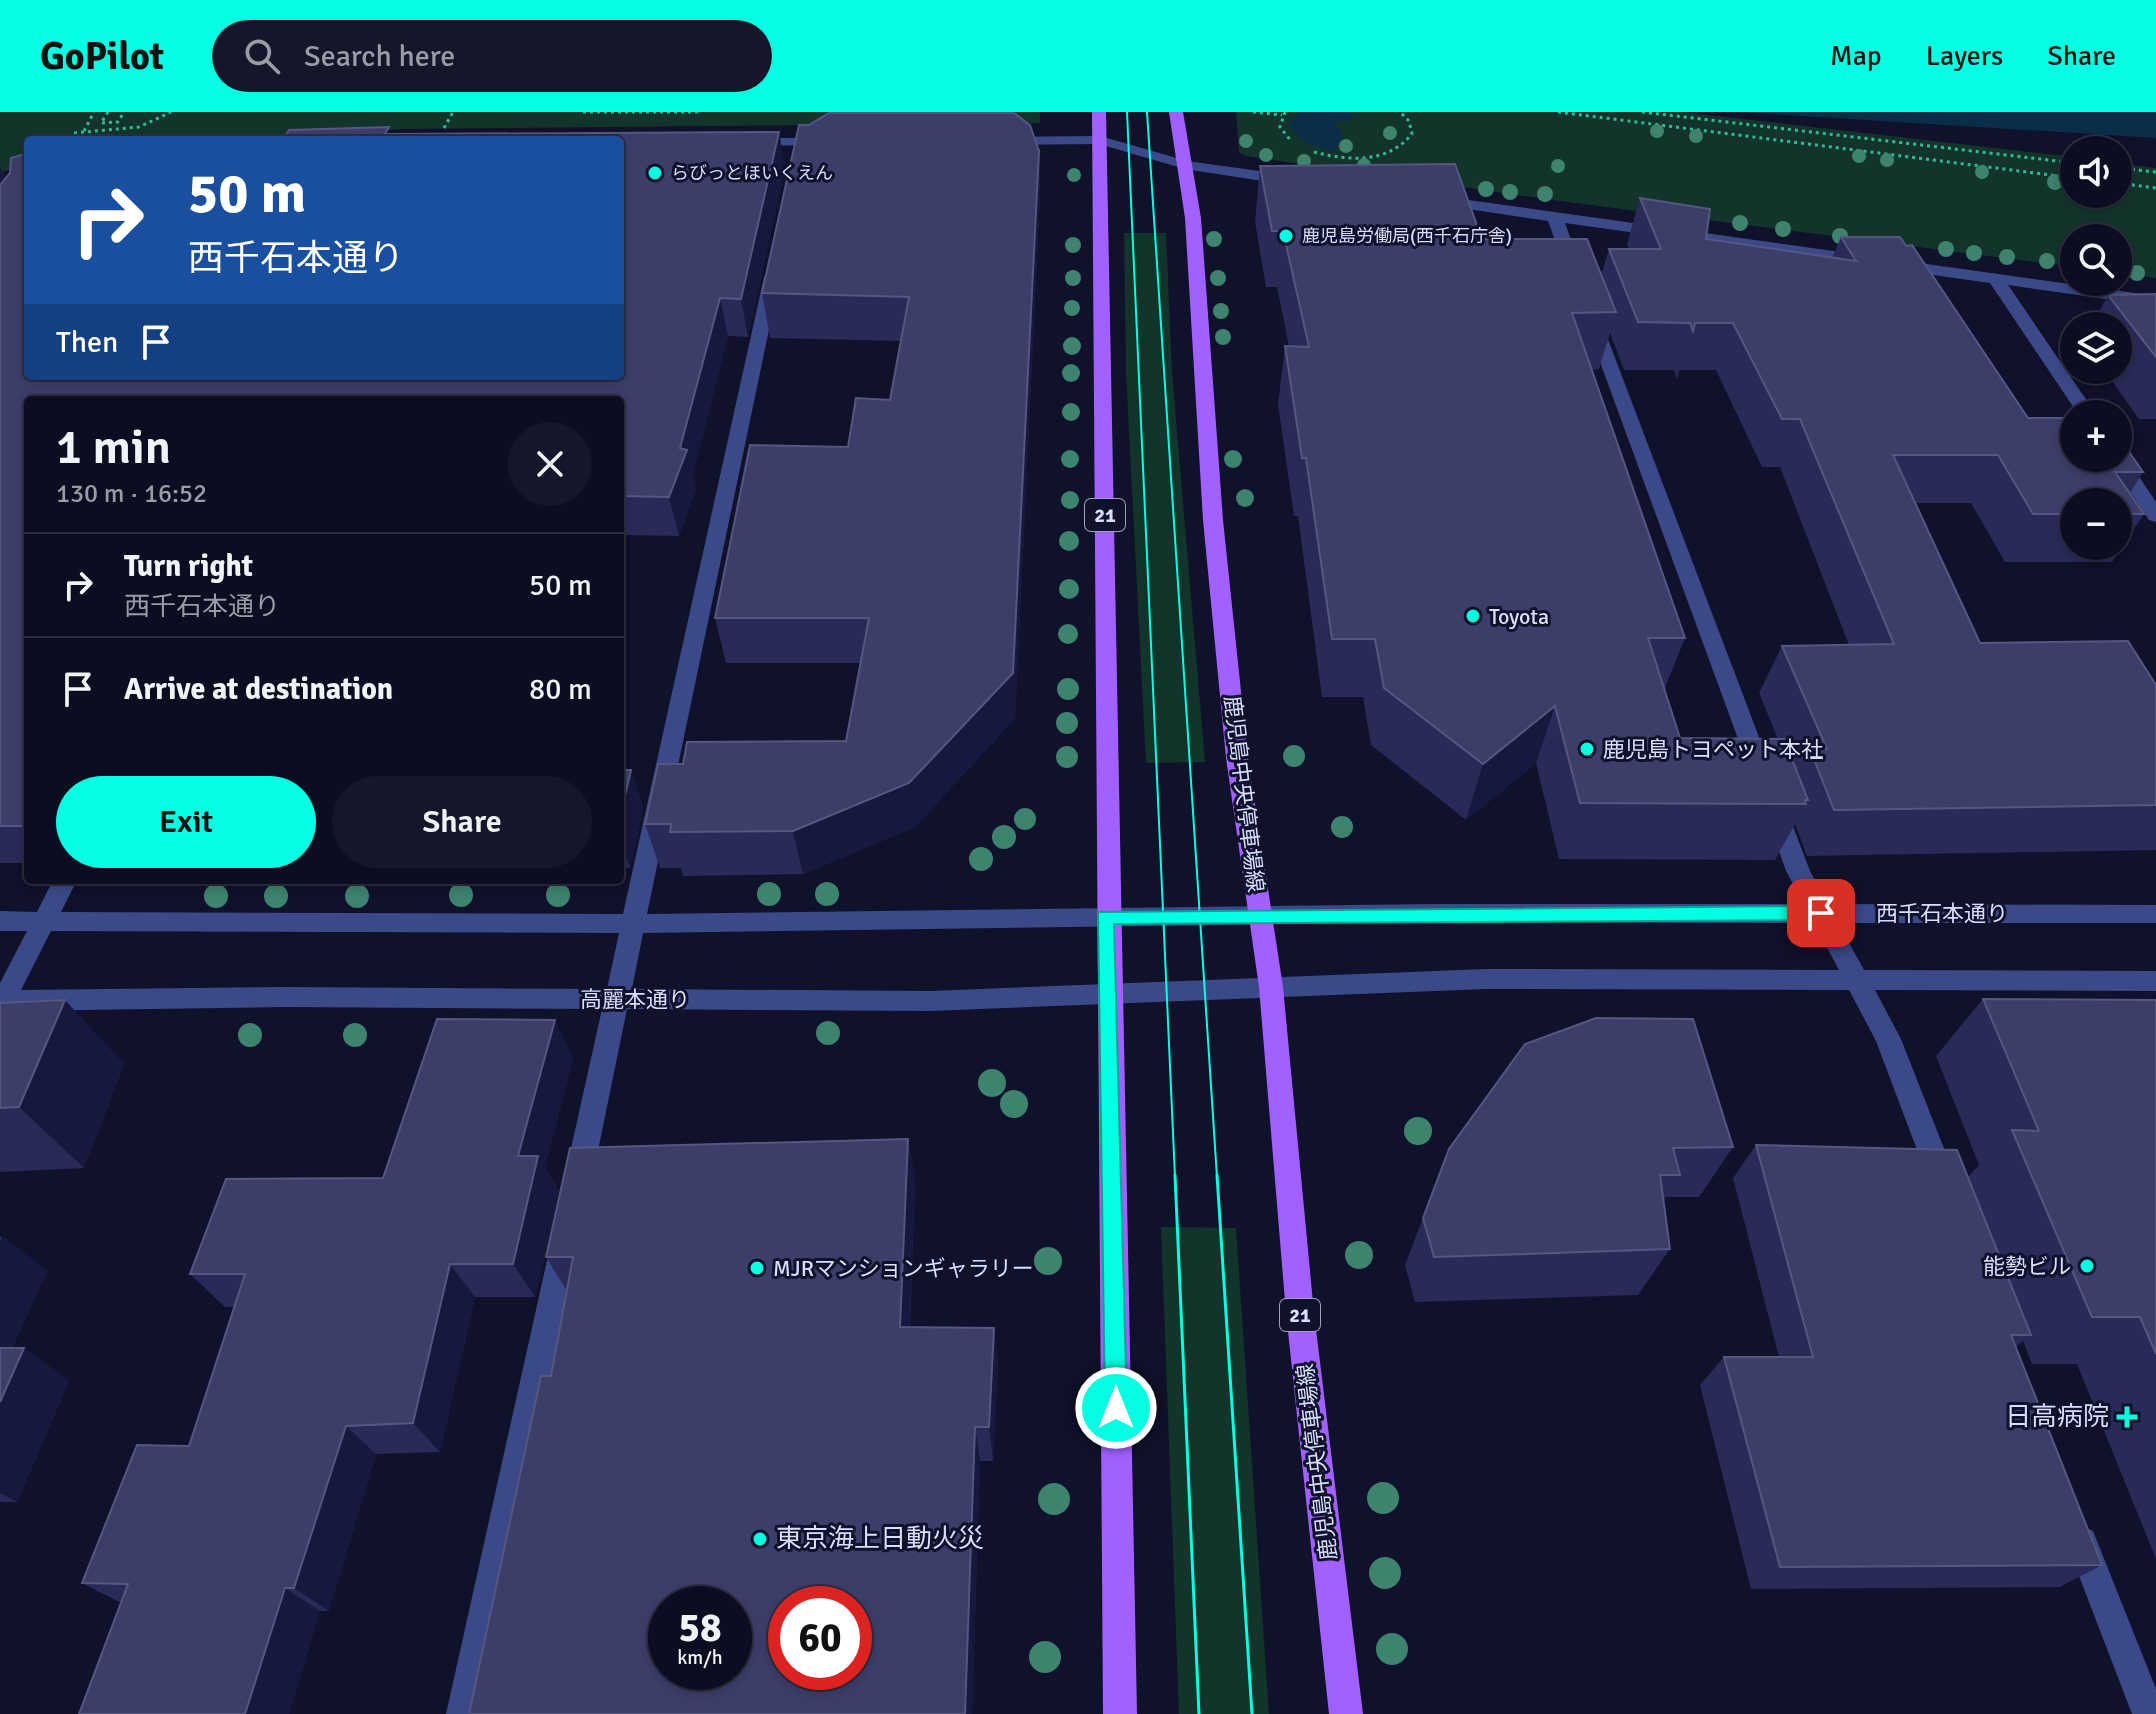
<!DOCTYPE html>
<html lang="en">
<head>
<meta charset="utf-8">
<style>
	body { margin:0; font-family:Signika,"Noto Sans JP",sans-serif; background:#151629; color:#f1f3f6; height:100vh; display:flex; flex-direction:column; font-size:30px; white-space:nowrap }
	* { box-sizing:border-box; margin:0 }
	p { font-size:26px; color:#9a9ca5 }
	.icon { flex:none; width:44px; height:44px; fill:none; stroke:currentColor; stroke-width:2; stroke-linecap:round; stroke-linejoin:round }
	.map { position:relative; flex:1; overflow:hidden }
	.panel { position:absolute; left:24px; top:284px; width:600px; height:488px; display:flex; flex-direction:column; background:#0c0d20; border-radius:8px; box-shadow:0 4px 12px #0003,0 0 0 2px #2c2d3e }
	.panel>* { flex:none }
	.hud { position:absolute; left:24px; top:24px; width:600px; height:244px; border-radius:8px; box-shadow:0 4px 12px #0003,0 0 0 2px #2c2d3e; background:#1a4fa0; color:#fff; overflow:hidden }
	.controls { position:absolute; left:2060px; top:24px; display:grid; gap:16px }
	.controls a { display:grid; place-items:center; width:72px; height:72px; border-radius:50%; background:#0c0d20; box-shadow:0 4px 12px #0003,0 0 0 2px #2c2d3e; font-size:40px }
	.speed { position:absolute; left:648px; top:1474px; display:flex; gap:16px; font-size:40px; font-weight:700; text-align:center }
	.speed>* { display:grid; place-content:center; width:104px; height:104px; border-radius:50%; background:#0c0d20; box-shadow:0 4px 12px #0003,0 0 0 2px #2c2d3e; line-height:1 }
	.speed small { font-size:20px; font-weight:400 }
	.speed .limit { border:12px solid #d22; background:#fff; color:#111 }
	.pin { position:absolute; display:grid; place-items:center; width:68px; height:68px; color:#fff; margin:-34px; border-radius:16px; box-shadow:0 4px 12px #0006 }
	.me { position:absolute; width:88px; margin:-44px; rotate:0deg; stroke-linejoin:round; filter:drop-shadow(0 0 6px #0008) }
	.turn { display:flex; align-items:center; gap:28px; height:168px; padding:0 32px; font-size:36px }
	.turn .icon { width:104px; height:104px; stroke-width:2.5 }
	.turn b { display:block; font-size:56px; line-height:68px }
	.then { display:flex; align-items:center; height:76px; padding:0 32px; background:#0003; gap:16px; font-size:30px }
	.round { display:grid; place-items:center; flex:none; width:84px; height:84px; border-radius:42px; background:#151629 }
	.headline { display:flex; align-items:center; justify-content:space-between; height:136px; padding:0 32px }
	h1 { font-size:48px; font-weight:600; line-height:60px }
	.cta { display:flex; gap:16px; margin-top:auto; padding:16px 32px }
	.cta a { flex:1; height:92px; border-radius:48px; background:#05ffe2; color:#111; font-size:32px; font-weight:600; line-height:92px; text-align:center }
	.cta a+a { background:#151629; color:#f1f3f6 }
	ul { padding:0; list-style:none }
	li { display:flex; align-items:center; gap:24px; height:104px; padding:0 32px; border-top:2px solid #2c2d3e }
	li div { flex:1 }
	li b { display:block; font-size:30px }
	li em { font-style:normal }
	header { display:flex; align-items:center; gap:48px; box-sizing:border-box; height:112px; padding:0 40px; background:#05ffe2; color:#111 }
	header strong { font-size:38px }
	nav { display:flex; gap:44px; margin-inline-start:auto; font-size:28px }
	.search { width:560px; height:72px; background:#151629; display:flex; align-items:center; gap:20px; box-sizing:border-box; padding:0 28px; border-radius:44px; color:#9a9ca5; font-size:30px }
	.map>svg:first-child { display:block }
	.green { fill:#13342b }
	.water { fill:#0a2e48 }
	.lines { fill:none; stroke-linecap:round; stroke-linejoin:round }
	.path { stroke:#2fbc95; stroke-width:3; stroke-dasharray:3 4; stroke-linecap:butt }
	.minor { fill:#3b4989; fill-rule:evenodd }
	.major { fill:#a160ff; fill-rule:evenodd }
	.tram-far1 { stroke:#05ffe2; stroke-width:2 }
	.tram { stroke:#05ffe2; stroke-width:3 }
	.tree { fill:#3d836e }
	.wall { fill:#292a58; fill-rule:evenodd }
	.shaded-wall { fill:#17183e }
	.building { fill:#3c3e6a; stroke:#555781; stroke-width:2; fill-rule:evenodd }
	.route { fill:#05ffe2; stroke:#03a693; stroke-width:2 }
	.poi-dot { fill:#05ffe2; stroke:#10112a; stroke-width:3 }
	.labels { text-anchor:middle; dominant-baseline:central; stroke-width:6; stroke-linejoin:round; paint-order:stroke }
	.far-poi-label { font-size:18px; fill:#d9ddff; stroke:#10112a; text-anchor:start }
	.shield { fill:#10112a; stroke:#9da0bf; stroke-width:2 }
	.shield-label { font-size:20px; font-weight:bold; fill:#d9ddff }
	.poi-label { font-size:22px; fill:#d9ddff; stroke:#10112a; text-anchor:start }
	.street-label { font-size:22px; fill:#d9ddff; stroke:#10112a }
	.near-poi-label { font-size:26px; fill:#d9ddff; stroke:#10112a; text-anchor:end }
</style>
</head>
<body>
<header>
<strong>GoPilot</strong>
<div class="search"><svg class="icon" aria-label="search" viewBox="0 0 24 24"><circle cx="10" cy="10" r="6"/><path d="M15 15l6 6"/></svg>Search here</div>
<nav><a>Map</a><a>Layers</a><a>Share</a></nav>
</header>
<div class="map">
<svg width="2156" height="1602" viewBox="0 0 2156 1602">
	<rect width="100%" height="100%" fill="#10112a"/>
	<g class="green">
		<path d="M0,0H1040V11L403,17L275,28H28V55L0,60Z"/>
		<path d="M1236,0H1681L2074,45V82H2118V51L2156,56V166L2118,161V126H2074V155L1560,89L1246,44L1239,40Z"/>
		<path d="M1124,121H1166L1172,260L1205,650L1146,651L1126,260Z"/>
		<path d="M1161,1115L1236,1116L1269,1602H1179Z"/>
	</g>
	<g class="water">
		<path d="M1299,0H1353L1351,8L1333,12L1343,20L1335,40C1315,35 1298,31 1289,11Z"/>
		<path d="M1738,0H2156V26Z"/>
	</g>
	<g class="lines">
		<g class="path">
			<path d="M108,0L101,11L118,10L124,0"/>
			<path d="M583,0H702"/>
			<path d="M1253,0L1282,3"/>
			<path d="M1285,0L1280,15L1291,29"/>
			<path d="M1558,0L2074,66"/>
			<path d="M1642,0L2074,51"/>
			<path d="M444,16L453,0"/>
			<path d="M84,19L94,0"/>
			<path d="M74,21L139,15L171,0"/>
			<path d="M1314,40C1349,49 1387,52 1412,22L1409,9L1400,0"/>
			<path d="M2118,56L2156,60"/>
			<path d="M2118,71L2156,76"/>
		</g>
		<g class="minor">
			<path d="M1100,24L1187,49L1289,63L1297,68L1289,73L1185,57L1099,32L1002,33L995,29L1002,25Z"/>
			<path d="M826,26L831,27V33L750,34L743,30L750,26Z"/>
			<path d="M1440,84L2156,184V194L2008,173L2096,302H2078L1990,171L1565,111L1581,156L1573,161L1565,156L1548,109L1435,92L1432,89Z"/>
			<path d="M772,160L780,165L647,802L1435,792H1804L1786,759L1764,696L1767,690H1783L1786,696L1810,759L1828,792L2156,793V811H1838L1864,858L2156,859V879L1875,878L1901,927L1956,1067L1952,1076L1942,1079L1932,1076L1928,1067L1876,929L1849,878L1486,877L930,899L627,897L592,1068L588,1077L578,1080L568,1077L564,1068L602,897L286,895L11,899L0,906V871L27,819H0V799L37,800L53,768H77L61,800L623,802L764,165ZM1435,810L1814,811L1839,858L1486,857L930,879L632,877L643,821ZM51,819L619,821L607,877L286,875L21,878Z"/>
			<path d="M1593,204L1601,209L1770,654L1767,660H1751L1748,654L1585,209Z"/>
			<path d="M2118,341L2124,342L2156,390V410L2149,408L2108,346H2118Z"/>
			<path d="M564,1122L574,1126L578,1135L480,1602H446L550,1135L554,1126Z"/>
			<path d="M2082,1414L2093,1419L2156,1577V1602H2132L2066,1430L2071,1419Z"/>
		</g>
		<g class="major">
			<path d="M1092,0H1106L1137,1602H1103Z"/>
			<path d="M1169,0H1183L1201,106L1223,408L1248,646L1283,875L1314,1201L1363,1602H1329L1286,1201L1259,875L1226,646L1203,408L1185,106Z"/>
		</g>
		<g class="tram-far1">
			<path d="M1127,0L1175,1065"/>
			<path d="M1147,0L1217,1065"/>
		</g>
		<g class="tram">
			<path d="M1175,1063L1199,1602"/>
			<path d="M1217,1063L1252,1602"/>
		</g>
	</g>
	<g class="tree">
		<circle cx="1657" cy="19" r="7"/>
		<circle cx="1390" cy="21" r="7"/>
		<circle cx="1696" cy="24" r="7"/>
		<circle cx="1246" cy="29" r="7"/>
		<circle cx="1346" cy="34" r="7"/>
		<circle cx="1266" cy="43" r="7"/>
		<circle cx="1859" cy="44" r="7"/>
		<circle cx="1887" cy="48" r="7"/>
		<circle cx="1304" cy="49" r="7"/>
		<circle cx="1364" cy="53" r="7"/>
		<circle cx="1558" cy="54" r="7"/>
		<circle cx="1982" cy="60" r="7"/>
		<circle cx="1074" cy="63" r="7"/>
		<circle cx="2055" cy="70" r="8"/>
		<circle cx="1486" cy="77" r="8"/>
		<circle cx="1510" cy="80" r="8"/>
		<circle cx="1545" cy="82" r="8"/>
		<circle cx="1740" cy="111" r="8"/>
		<circle cx="1783" cy="117" r="8"/>
		<circle cx="1840" cy="124" r="8"/>
		<circle cx="1214" cy="127" r="8"/>
		<circle cx="1073" cy="133" r="8"/>
		<circle cx="1946" cy="137" r="8"/>
		<circle cx="1974" cy="141" r="8"/>
		<circle cx="2007" cy="145" r="8"/>
		<circle cx="2047" cy="149" r="8"/>
		<circle cx="2137" cy="161" r="8"/>
		<circle cx="1073" cy="166" r="8"/>
		<circle cx="1218" cy="166" r="8"/>
		<circle cx="1072" cy="196" r="8"/>
		<circle cx="1221" cy="199" r="8"/>
		<circle cx="1223" cy="225" r="8"/>
		<circle cx="1072" cy="234" r="9"/>
		<circle cx="1071" cy="261" r="9"/>
		<circle cx="1071" cy="300" r="9"/>
		<circle cx="1070" cy="347" r="9"/>
		<circle cx="1233" cy="347" r="9"/>
		<circle cx="1245" cy="386" r="9"/>
		<circle cx="1070" cy="388" r="9"/>
		<circle cx="1069" cy="429" r="10"/>
		<circle cx="1069" cy="477" r="10"/>
		<circle cx="1068" cy="522" r="10"/>
		<circle cx="1068" cy="577" r="11"/>
		<circle cx="1067" cy="611" r="11"/>
		<circle cx="1294" cy="644" r="11"/>
		<circle cx="1067" cy="645" r="11"/>
		<circle cx="1025" cy="707" r="11"/>
		<circle cx="1342" cy="715" r="11"/>
		<circle cx="1004" cy="725" r="12"/>
		<circle cx="981" cy="747" r="12"/>
		<circle cx="769" cy="782" r="12"/>
		<circle cx="827" cy="782" r="12"/>
		<circle cx="461" cy="783" r="12"/>
		<circle cx="558" cy="783" r="12"/>
		<circle cx="216" cy="784" r="12"/>
		<circle cx="276" cy="784" r="12"/>
		<circle cx="357" cy="784" r="12"/>
		<circle cx="828" cy="921" r="12"/>
		<circle cx="250" cy="923" r="12"/>
		<circle cx="355" cy="923" r="12"/>
		<circle cx="992" cy="971" r="14"/>
		<circle cx="1014" cy="992" r="14"/>
		<circle cx="1418" cy="1019" r="14"/>
		<circle cx="1359" cy="1143" r="14"/>
		<circle cx="1048" cy="1149" r="14"/>
		<circle cx="1383" cy="1386" r="16"/>
		<circle cx="1054" cy="1387" r="16"/>
		<circle cx="1385" cy="1461" r="16"/>
		<circle cx="1392" cy="1537" r="16"/>
		<circle cx="1045" cy="1545" r="16"/>
	</g>
	<g class="wall">
		<path d="M392,22L785,56L748,225L728,224L693,362L696,377L679,424L620,423V288H28V751H0V55L6,66L28,264H620Z"/>
		<path d="M1039,39L1040,82L1015,606L915,715L803,762L683,764L681,756H660L645,712L683,652L846,629L860,551H726L715,506L848,335L890,288L901,229L770,226L762,181Z"/>
		<path d="M1260,54L1482,127L1601,163L1609,137H1629L1627,132L1640,86L1706,127L1832,146L1841,125L2028,306L2143,360L2130,381L2144,402L2112,450H2005L1971,391H1915L1980,531L2156,573V738L1807,744L1795,712L1775,748L1559,747L1536,651L1466,708L1371,633L1363,585H1322L1298,404H1294L1278,292L1285,234H1289L1277,175H1266L1255,110ZM1610,221L1624,258H1674L1677,267L1680,258H1716L1762,355H1780L1849,533L1782,534L1759,581L1778,627L1680,626L1664,578L1685,526L1592,258L1599,257ZM2074,390H2118V434H2074Z"/>
		<path d="M2156,182V307H2139L2104,258H2118V214H2091L2108,183Z"/>
		<path d="M620,658H631L643,696L630,756H620Z"/>
		<path d="M1983,887L2156,888V1447L2077,1252H2032L2023,1229L2016,1235L2102,1453L2060,1475L1751,1477L1700,1273L1724,1245H1779L1733,1066L1756,1033L1968,1065L1979,1053L1936,944Z"/>
		<path d="M0,891L124,952L84,1056L0,1060Z"/>
		<path d="M555,908L573,947L545,1055L559,1079L535,1185H475L440,1340L376,1342L329,1499H320L289,1602H79L121,1491L82,1471L189,1334L234,1195H225L190,1162L383,1066Z"/>
		<path d="M908,1027L915,1069L910,1216H994L998,1253L993,1349H980L972,1602H469L551,1264L567,1179L546,1145Z"/>
		<path d="M1733,1035L1699,1085H1666L1663,1089L1670,1137L1638,1183L1415,1190L1405,1153L1449,1037Z"/>
		<path d="M0,1124L47,1159L12,1236H24L69,1269L17,1390H0Z"/>
	</g>
	<g class="shaded-wall">
		<path d="M779,20L785,56L748,225L741,187Z"/>
		<path d="M1039,39L1040,82L1015,606L915,715L803,762L793,719L1013,561Z"/>
		<path d="M0,55L17,86L0,106Z"/>
		<path d="M720,186L728,224L693,362L696,377L679,424L669,385L680,336Z"/>
		<path d="M620,558L625,574L620,588Z"/>
		<path d="M1555,594L1536,651L1466,708L1483,652Z"/>
		<path d="M631,658L643,696L630,756L620,728V705Z"/>
		<path d="M65,888L124,952L84,1056L19,995Z"/>
		<path d="M555,908L573,947L545,1055L559,1079L535,1185L513,1152L518,1044Z"/>
		<path d="M908,1027L915,1069L908,1253L900,1215Z"/>
		<path d="M3,1124L47,1159L0,1262V1130Z"/>
		<path d="M450,1152L475,1185L440,1340L413,1311Z"/>
		<path d="M994,1216L998,1253L993,1349L989,1315Z"/>
		<path d="M24,1236L69,1269L17,1390L0,1381V1290Z"/>
		<path d="M346,1314L376,1342L329,1499L294,1476Z"/>
		<path d="M975,1315L980,1349L972,1602H965Z"/>
		<path d="M285,1476L320,1499L289,1602H245Z"/>
	</g>
	<g class="building">
		<path d="M829,1H1014L1030,13L1039,39L1013,561L909,671L793,719L670,720L671,712H645L658,652H683L687,630L846,629L869,506H715L750,333L848,335L856,286L890,288L909,185L762,181L799,13H809Z"/>
		<path d="M389,15L385,22L779,20L741,187L720,186L680,336L687,338L669,385L620,384V288H28V714H0V73L10,61L11,46L21,43H28V264H620V28H283L289,18Z"/>
		<path d="M1455,52L1482,127H1587L1616,200L1572,201L1685,526H1648L1680,626L1784,627L1808,688H1805L1806,692L1580,691L1555,594L1483,652L1384,576L1375,527H1332L1306,346H1302L1285,234L1309,235L1283,119H1272L1260,54Z"/>
		<path d="M1640,86L1710,97L1706,127L1856,149L1841,125H1900L1906,134L1912,133L2028,306H2074V346H2118V324L2143,360H2115L2144,402H2118V390H2074V402H2033L1998,343H1893L1980,531L2128,529L2156,573V693L1834,698L1810,637H1827L1782,534L1894,532L1800,307H1782L1733,211H1695L1693,219L1690,211L1638,210L1609,137H1661Z"/>
		<path d="M2156,182V245L2108,183Z"/>
		<path d="M620,658H631L620,705Z"/>
		<path d="M1983,887L2156,888V1242L2140,1205H2092L2012,1018L2039,1019Z"/>
		<path d="M65,888L19,995L0,996V891Z"/>
		<path d="M1596,906L1693,907L1733,1035L1673,1036L1680,1063H1660L1670,1137L1434,1145L1423,1106L1449,1037L1525,932Z"/>
		<path d="M437,907L555,908L518,1044H538L513,1152H450L413,1311L346,1314L294,1476H285L245,1602H79L128,1472L82,1471L137,1333L189,1334L245,1162H190L226,1067L383,1066Z"/>
		<path d="M908,1027L900,1215L994,1216L989,1315H975L965,1602H469L541,1264H551L573,1145H546L570,1036ZM666,1492H734V1560H666ZM786,1492H854V1560H786Z"/>
		<path d="M1756,1033L1957,1038L2031,1223H2011L2102,1453L1780,1455L1724,1245H1813Z"/>
		<path d="M0,1236H24L0,1290Z"/>
	</g>
	<path class="route" d="M1821,794L1830,801L1821,808L1114,812L1127,1296L1124,1304L1116,1307L1108,1304L1105,1296L1098,800Z"/>
	<g class="poi-dot">
		<circle cx="655" cy="61" r="8"/>
		<circle cx="1286" cy="124" r="8"/>
		<circle cx="1473" cy="504" r="8"/>
		<circle cx="1587" cy="637" r="8"/>
		<circle cx="2087" cy="1154" r="8"/>
		<circle cx="757" cy="1156" r="8"/>
		<path d="M2123 1293h8v8h8v8h-8v8h-8v-8h-8v-8h8z"/>
		<circle cx="760" cy="1427" r="8"/>
	</g>
	<g class="labels">
		<g class="far-poi-label">
			<text x="671" y="61">らびっとほいくえん</text>
			<text x="1302" y="124">鹿児島労働局(西千石庁舎)</text>
		</g>
		<g class="shield">
			<rect x="1085" y="387" width="40" height="32" rx="6"/>
			<rect x="1280" y="1187" width="40" height="32" rx="6"/>
		</g>
		<g class="shield-label">
			<text x="1105" y="403">21</text>
			<text x="1300" y="1203">21</text>
		</g>
		<g class="poi-label">
			<text x="1489" y="504">Toyota</text>
			<text x="1603" y="637">鹿児島トヨペット本社</text>
			<text x="2071" y="1154" text-anchor="end">能勢ビル</text>
			<text x="773" y="1156">MJRマンションギャラリー</text>
		</g>
		<g class="street-label">
			<text transform="translate(1244 682) rotate(83)">鹿児島中央停車場線</text>
			<text x="1942" y="801">西千石本通り</text>
			<text x="635" y="887">高麗本通り</text>
			<text transform="translate(1317 1350) rotate(-97)">鹿児島中央停車場線</text>
		</g>
		<g class="near-poi-label">
			<text x="2109" y="1305">日高病院</text>
			<text x="776" y="1427" text-anchor="start">東京海上日動火災</text>
		</g>
	</g>
</svg>
<div class="controls">
<a><svg class="icon" aria-label="sound" viewBox="0 0 24 24"><path d="M4 9h4l5-4v14l-5-4H4zM17 9q2 3 0 6"/></svg></a>
<a><svg class="icon" aria-label="search" viewBox="0 0 24 24"><circle cx="10" cy="10" r="6"/><path d="M15 15l6 6"/></svg></a>
<a><svg class="icon" aria-label="layers" viewBox="0 0 24 24"><path d="M12 4l9 5-9 5-9-5zM3 14l9 5 9-5"/></svg></a>
<a>+</a>
<a>−</a>
</div>
<div class="speed"><div>58<small>km/h</small></div><div class="limit">60</div></div>
<div class="pin" style="left:1821px;top:801px;background:#d93025"><svg class="icon" aria-label="arrive" viewBox="0 0 24 24"><path d="M6 21V4h12l-3 4 3 4H6"/></svg></div>
<svg class="me" style="left:1116px;top:1296px" viewBox="-20 -20 40 40"><circle r="17" fill="#05ffe2" stroke="#fff" stroke-width="3"/><path d="M0-11L8 9 0 5-8 9z" fill="#fff"/></svg>
<div class="hud">
<div class="turn"><svg class="icon" aria-label="right" viewBox="0 0 24 24"><path d="M7 20v-9h11M14 6l5 5-5 5"/></svg><div><b>50 m</b>西千石本通り</div></div>
<div class="then">Then<svg class="icon" aria-label="arrive" viewBox="0 0 24 24"><path d="M6 21V4h12l-3 4 3 4H6"/></svg></div>
</div>
<section class="panel">
<div class="headline"><div><h1>1 min</h1><p>130 m · 16:52</p></div><a class="round"><svg class="icon" aria-label="close" viewBox="0 0 24 24"><path d="M6 6l12 12M18 6L6 18"/></svg></a></div>
<ul>
<li><svg class="icon" aria-label="right" viewBox="0 0 24 24"><path d="M7 20v-9h11M14 6l5 5-5 5"/></svg><div><b>Turn right</b><p>西千石本通り</p></div><em>50 m</em></li>
<li><svg class="icon" aria-label="arrive" viewBox="0 0 24 24"><path d="M6 21V4h12l-3 4 3 4H6"/></svg><div><b>Arrive at destination</b></div><em>80 m</em></li>
</ul>
<div class="cta"><a>Exit</a><a>Share</a></div>
</section>
</div>
</body>
</html>
